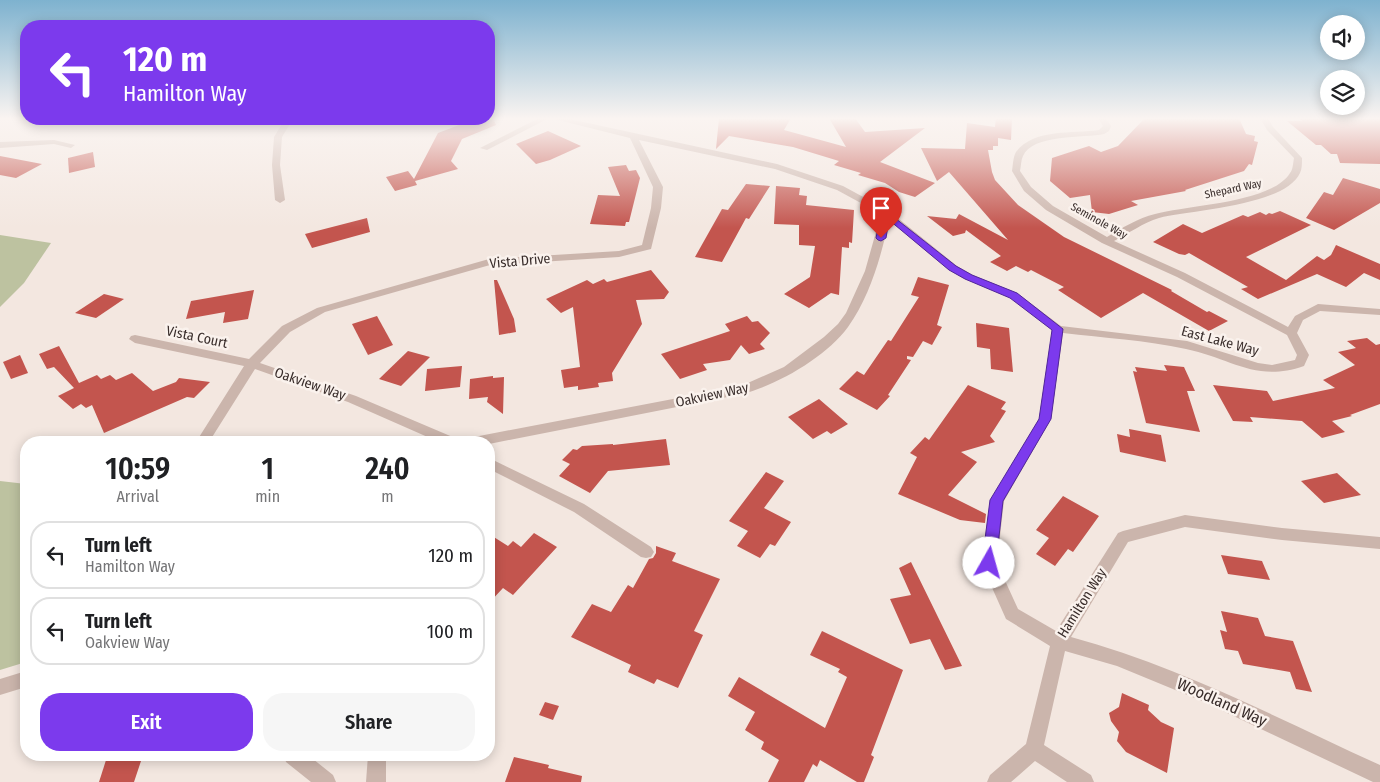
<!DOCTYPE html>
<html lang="en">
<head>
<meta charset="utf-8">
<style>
	body { margin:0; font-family:"Fira Sans Condensed",sans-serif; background:#f6f6f6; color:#202124; height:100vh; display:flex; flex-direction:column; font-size:19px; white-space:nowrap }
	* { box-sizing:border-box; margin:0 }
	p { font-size:16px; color:#757577 }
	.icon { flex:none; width:28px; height:28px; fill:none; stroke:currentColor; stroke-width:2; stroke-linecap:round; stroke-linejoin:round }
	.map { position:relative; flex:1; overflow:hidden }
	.drawer { position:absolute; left:20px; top:436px; width:475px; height:325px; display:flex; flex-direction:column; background:#fff; border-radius:20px; box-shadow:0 2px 12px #0003 }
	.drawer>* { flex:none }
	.top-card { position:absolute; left:20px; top:20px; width:475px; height:105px; border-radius:20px; box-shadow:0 2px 12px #0003; background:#7c3aed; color:#fff; overflow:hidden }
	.buttons { position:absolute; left:1320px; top:15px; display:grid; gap:10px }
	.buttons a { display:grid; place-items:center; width:45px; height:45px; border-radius:50%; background:#fff; box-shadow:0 2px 12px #0003; font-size:25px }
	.pin { position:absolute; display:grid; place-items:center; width:42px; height:42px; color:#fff; margin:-51px -21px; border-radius:50% 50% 50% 0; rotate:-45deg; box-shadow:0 0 5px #0007 }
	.pin .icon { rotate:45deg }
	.me { position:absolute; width:55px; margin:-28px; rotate:7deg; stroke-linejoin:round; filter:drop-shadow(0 0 4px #0008) }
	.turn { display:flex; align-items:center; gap:18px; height:105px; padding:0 20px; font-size:22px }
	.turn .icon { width:65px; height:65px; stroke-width:2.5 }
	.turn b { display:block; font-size:35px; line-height:42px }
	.eta { display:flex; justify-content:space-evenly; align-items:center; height:85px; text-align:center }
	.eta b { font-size:30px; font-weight:600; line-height:35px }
	.cta { display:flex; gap:10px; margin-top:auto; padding:10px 20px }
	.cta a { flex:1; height:58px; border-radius:20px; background:#7c3aed; color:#fff; font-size:20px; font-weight:600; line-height:58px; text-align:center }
	.cta a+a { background:#f6f6f6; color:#202124 }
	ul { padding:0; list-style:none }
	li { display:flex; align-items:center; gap:15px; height:68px; margin:0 10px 8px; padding:0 10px; border:2px solid #e0e0e0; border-radius:20px }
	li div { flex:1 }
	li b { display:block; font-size:19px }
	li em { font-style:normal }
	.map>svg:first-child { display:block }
	.green { fill:#bdc2a0 }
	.building { fill:#c3554e }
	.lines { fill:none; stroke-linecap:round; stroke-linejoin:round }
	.street { fill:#cbb5ac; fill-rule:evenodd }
	.route { fill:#7c3aed; stroke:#51269a }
	.labels { text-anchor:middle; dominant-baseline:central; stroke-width:5; stroke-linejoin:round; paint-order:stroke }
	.far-street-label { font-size:11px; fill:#392d2b; stroke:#faf2ed }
	.street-label { font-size:14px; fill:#392d2b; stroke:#faf2ed }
	.near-street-label { font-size:16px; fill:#392d2b; stroke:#faf2ed }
</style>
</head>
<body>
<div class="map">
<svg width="1380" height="782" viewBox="0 0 1380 782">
	<rect width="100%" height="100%" fill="#f3e7e0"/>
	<g class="green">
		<path d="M0,235L51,243L24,283L0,307Z"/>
		<path d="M0,481L26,484V662L0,670Z"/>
	</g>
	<g class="building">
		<path d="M493,118L496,125L462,139L451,161L458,169L415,181L417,185L395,191L386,177L408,171L414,179L438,133L475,119Z"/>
		<path d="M719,118H791L784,130L846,147L829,118H855L865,132L925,128L880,162L935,183L915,197L899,192L885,183L858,175L861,173L834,165L839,161L793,147L729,136L716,149Z"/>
		<path d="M996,118H1012L1011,140L998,138V146H993V150H988L992,172L995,180L1018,205L1064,237L1172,290L1171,291L1207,312L1209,311L1228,321L1209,331L1143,293L1101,318L1058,290L1064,287L1031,270L1028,272L1016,266L1007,271L990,262L1001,256L966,230L965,233L953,236L927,216L956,219L959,214L1008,240L949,172L937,181L921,148L965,149L967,123L995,127Z"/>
		<path d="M1145,118H1239L1246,134L1255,136L1254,141L1258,142L1252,165L1249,164L1244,171L1185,190L1186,191L1131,201L1138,205L1109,214L1092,212L1090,195L1070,198L1050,181L1052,158L1089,146L1101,152L1118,146Z"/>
		<path d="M1298,118H1380V164L1340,163L1337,154H1331L1321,145H1316L1287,121H1302Z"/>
		<path d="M548,131L581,146L550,160L536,164L516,144Z"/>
		<path d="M93,152L95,167L69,173L68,158Z"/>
		<path d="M0,156L42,164L16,178L0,175Z"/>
		<path d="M626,165L629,171L636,170L640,178L629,222H626L625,226L590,224L598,195L620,196L608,167Z"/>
		<path d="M1343,178L1380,189V203L1334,230L1306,218L1324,192L1333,195Z"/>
		<path d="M746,184L770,186L749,219L746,218L722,262L695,257L722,209L728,210Z"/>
		<path d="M776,186L800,188L799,195L807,196L806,205L854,210L852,243L849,242V248L842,247L839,295L831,293L809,308L784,294L810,277L815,246L799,245V225L774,224Z"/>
		<path d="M1280,211L1311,225L1246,257L1286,280L1317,256L1324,260L1331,255L1336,245L1380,264V280L1364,273L1346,287L1317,274L1258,299L1241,289L1248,287L1189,253L1185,255L1179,254L1153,242L1183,224L1202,233L1243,215L1248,217L1260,212L1266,215L1269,213L1272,214Z"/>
		<path d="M367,218L370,232L312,248L305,234Z"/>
		<path d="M651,270L669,292L664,299L636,300L642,324L612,373L613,381L598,383L599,387L578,390V386L564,388L561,370L580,367L573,307L561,313L546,299L587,280L593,284L604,279L607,282Z"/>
		<path d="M918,277L949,285L937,325L942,327L932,345L923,341L913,357L907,356V359L911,360L888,395L890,396L877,410L839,389L857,371L864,375L888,340L891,341L919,297L911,295Z"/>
		<path d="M494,280H497L514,319L516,332L499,335Z"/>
		<path d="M254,290L248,319L223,323L225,312L186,319L191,301Z"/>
		<path d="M104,294L124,299L96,318L75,313Z"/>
		<path d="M377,316L393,345L368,355L352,324Z"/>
		<path d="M747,316L752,322L758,321L770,333L760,344L765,349L749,354L741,345L730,360L703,364L707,370L680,379L661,354L730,331L725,324Z"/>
		<path d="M976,323L1009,328L1013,372L991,369L990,349L977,347Z"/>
		<path d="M1367,338L1376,345L1380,344V404L1350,415L1352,416L1332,421L1345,432L1322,438L1302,421L1250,417L1253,422L1233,421L1213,385L1267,391L1273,401L1335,388L1323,380L1355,365L1338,352L1356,348L1347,341Z"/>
		<path d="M59,346L79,383L97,375L101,379L110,375L116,380L132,373L153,391L176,382L179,378L210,382L194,398L187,397L104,433L92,405L86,408L81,404L73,409L58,396L74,388L54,367L47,369L39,354Z"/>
		<path d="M408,351L430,357L401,386L379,379Z"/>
		<path d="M20,355L28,373L11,379L3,362Z"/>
		<path d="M1164,365L1184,367L1195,391H1187L1200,432L1146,423L1133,371L1137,372L1135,367L1167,371Z"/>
		<path d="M462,366L460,387L425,391L427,369Z"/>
		<path d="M493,376V378L504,377L503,414L487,402L488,397L469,399L470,379Z"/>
		<path d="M968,385L1006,402L1001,409L1006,411L990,436L995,442L961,452L977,462L948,495L986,514L985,523L960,520L898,494L917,457L910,453L925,437L929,440Z"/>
		<path d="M819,399L848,424L831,434L827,431L813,439L788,417Z"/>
		<path d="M1129,429L1161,435L1166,462L1120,452L1117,434L1130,437Z"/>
		<path d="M666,439L670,465L608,471L590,493L559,476L570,464L562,460L573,449L577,450L582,446L613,444V445Z"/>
		<path d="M766,472L784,481L764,508L791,522L775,546L770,544L760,558L737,546L748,531L729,521Z"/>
		<path d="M1337,473L1361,495L1324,503L1301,481Z"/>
		<path d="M1063,496L1099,516L1073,552L1068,549L1055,566L1036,554L1049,538L1036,530Z"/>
		<path d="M534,533L557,547L513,595L503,588L489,603V534L508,546L513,541L521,547Z"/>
		<path d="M656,546L676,553L672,561L720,579L694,631L703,635L678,688L657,679L654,684L628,672L631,665L571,637L592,604L611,612L628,585L633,588L649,559L653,558L656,553Z"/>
		<path d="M1221,555L1262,561L1270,580L1228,574Z"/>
		<path d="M911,562L962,666L945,670L930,639L910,644L890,599L911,595L899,568Z"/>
		<path d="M1221,611L1258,618L1265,636L1293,641L1312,692L1296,689L1290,672L1243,664L1238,651L1225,649L1220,630L1227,632Z"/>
		<path d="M822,631L903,670L871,755L874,757L864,782H857L820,760L817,767L813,764L804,782H768L779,760L761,749L764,742L745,730L755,712L728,696L739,677L825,728L847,677L838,672L840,669L810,655Z"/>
		<path d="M1122,693L1149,705L1148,710L1161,722L1174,728L1167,773L1126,752L1117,741L1119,732L1111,721L1109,713L1119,707Z"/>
		<path d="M545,702L559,706L553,720L539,715Z"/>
		<path d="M119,755H143L134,782H99L107,757Z"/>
		<path d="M514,757L549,765L548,768L582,776L581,782H505Z"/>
	</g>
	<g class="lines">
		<g class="street">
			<path d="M539,118H549L487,150L480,148Z"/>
			<path d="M550,118H565L777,164L843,186L889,211L957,266L973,275L1017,293L1061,326L1187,341L1258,363L1272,365L1295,360L1297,355L1287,335L1177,277L1102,243L1046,210L1024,191L1012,171C1013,165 1013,157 1016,152C1034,128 1073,134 1099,130L1103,126L1098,118H1106L1111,126L1109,131L1104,134C1084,138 1032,134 1023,156C1021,160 1021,166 1020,171L1031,187L1053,206L1107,237C1122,228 1138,218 1155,214C1188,205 1272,203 1290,173C1293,170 1293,163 1294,158L1267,130L1260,118H1268L1273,127L1302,158C1302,163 1302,169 1300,173C1285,206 1191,210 1159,218C1143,223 1129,233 1114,241L1185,273L1288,327L1295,316L1318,304L1380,309V315L1320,311L1303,320L1297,333L1309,355L1304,366C1255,383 1231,358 1186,349C1145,340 1104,338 1063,333L1051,419L1004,501L997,563L1018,609L1056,631L1118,533L1123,531L1185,515L1282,528L1380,537V549L1282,540L1185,527L1128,542L1071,637C1179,666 1279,719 1380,765V782H1373L1202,701L1117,666L1065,651L1044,745L1091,775L1094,782H1067L1035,761L1011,782H987L990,775L1026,744L1050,646L1006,619L981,563L990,501L1039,419L1052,330L1009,297L965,279L949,270L889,220C881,257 870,296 848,327C826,357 779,384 743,394L489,444V442H468L469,438L474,437L741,386L784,367L824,337L838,324L846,313L865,271L881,214L837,190L775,169L639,140L663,187L661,208L651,249L619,257L490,265L325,312L290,332L260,363L356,396L455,438L456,442H439L348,402L255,369L209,442H196L244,366L135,343L129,339L131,336L135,335L249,359L282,326L317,308L489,259L619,251L642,245L651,208L653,187L630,138Z"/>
			<path d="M285,119H293L282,137L280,165L285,200L280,203L275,200L272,165L274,137Z"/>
			<path d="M54,140L75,145L71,148L54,144L0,148V142Z"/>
			<path d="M489,458L584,504L651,547L654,552L651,557L646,558L641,557L574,512L489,469Z"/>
			<path d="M26,671V687L0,695V679Z"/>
			<path d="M284,755H308L333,775L336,782H311L286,762Z"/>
			<path d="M368,755H386V782H366Z"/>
		</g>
	</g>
	<linearGradient id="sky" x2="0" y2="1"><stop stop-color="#7eb2cf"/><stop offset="0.52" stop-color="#faf4f1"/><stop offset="1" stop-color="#faf4f1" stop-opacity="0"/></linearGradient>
	<rect width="1380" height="228" fill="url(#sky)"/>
	<path class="route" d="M886,211L956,266L972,275L1017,293L1063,329L1051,419L1003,501L996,563L994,567L989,569L984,567L982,563L990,500L1039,419L1052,330L1010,298L965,279L949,270L889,220L886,238L881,241L878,240L876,238L881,213Z"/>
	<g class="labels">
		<g class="far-street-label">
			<text transform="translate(1233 189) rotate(-12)">Shepard Way</text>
			<text transform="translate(1099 221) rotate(29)">Seminole Way</text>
		</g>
		<g class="street-label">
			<text transform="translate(520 261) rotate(-5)">Vista Drive</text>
			<text transform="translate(197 337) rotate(12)">Vista Court</text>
			<text transform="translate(1220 341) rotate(15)">East Lake Way</text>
			<text transform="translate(310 384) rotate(19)">Oakview Way</text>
			<text transform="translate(712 395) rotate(-12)">Oakview Way</text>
			<text transform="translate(1082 603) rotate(-58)">Hamilton Way</text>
		</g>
		<g class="near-street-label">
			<text transform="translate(1222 702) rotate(24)">Woodland Way</text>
		</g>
	</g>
</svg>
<div class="buttons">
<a><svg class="icon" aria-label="sound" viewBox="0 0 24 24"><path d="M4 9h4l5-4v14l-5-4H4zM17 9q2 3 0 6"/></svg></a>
<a><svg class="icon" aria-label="layers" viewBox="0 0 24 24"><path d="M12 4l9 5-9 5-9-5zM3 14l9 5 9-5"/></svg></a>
</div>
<div class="pin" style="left:881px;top:238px;background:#d93025"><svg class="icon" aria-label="arrive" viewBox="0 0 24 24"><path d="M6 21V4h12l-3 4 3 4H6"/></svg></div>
<svg class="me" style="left:989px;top:563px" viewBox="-20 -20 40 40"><circle r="19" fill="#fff"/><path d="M0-13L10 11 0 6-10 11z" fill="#7c3aed"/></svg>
<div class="top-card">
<div class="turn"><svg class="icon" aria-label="left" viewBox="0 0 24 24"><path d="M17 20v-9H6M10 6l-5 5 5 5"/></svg><div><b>120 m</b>Hamilton Way</div></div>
</div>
<section class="drawer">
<div class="eta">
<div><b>10:59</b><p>Arrival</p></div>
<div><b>1</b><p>min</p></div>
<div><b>240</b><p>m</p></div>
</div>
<ul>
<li><svg class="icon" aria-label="left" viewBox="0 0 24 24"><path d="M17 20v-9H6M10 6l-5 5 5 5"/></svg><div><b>Turn left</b><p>Hamilton Way</p></div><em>120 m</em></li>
<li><svg class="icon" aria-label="left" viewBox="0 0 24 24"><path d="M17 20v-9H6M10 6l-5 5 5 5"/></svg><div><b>Turn left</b><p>Oakview Way</p></div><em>100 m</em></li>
</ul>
<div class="cta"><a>Exit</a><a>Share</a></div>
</section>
</div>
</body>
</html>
